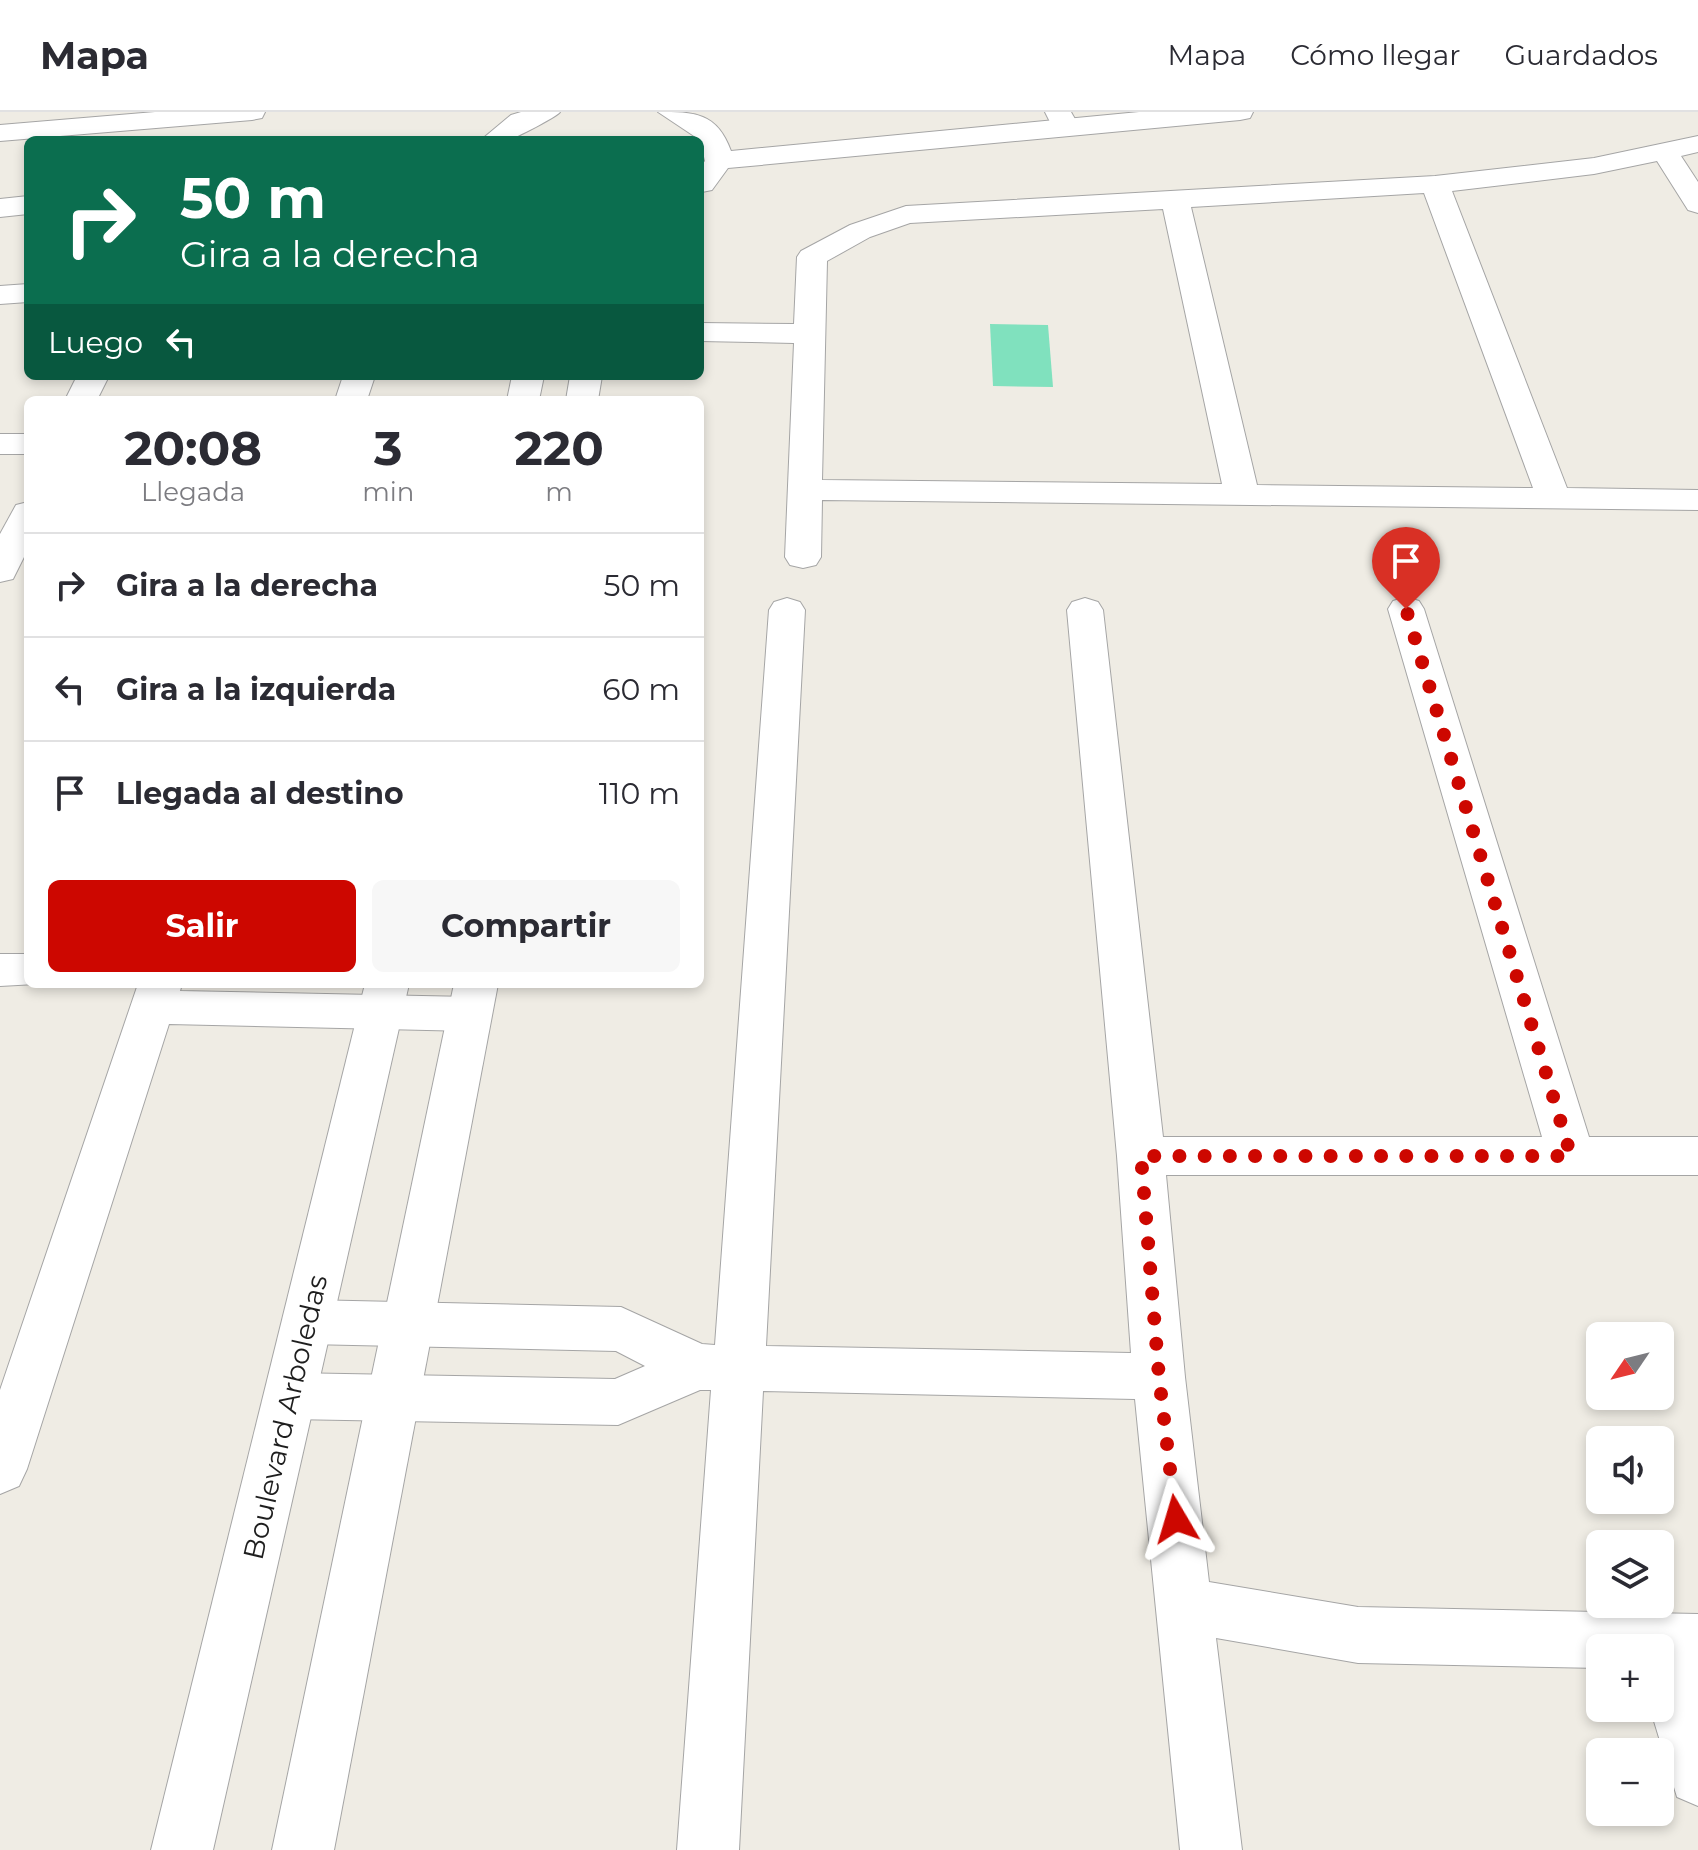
<!DOCTYPE html>
<html lang="es">
<head>
<meta charset="utf-8">
<style>
	body { margin:0; font-family:Montserrat,sans-serif; background:#f7f7f7; color:#2b2b33; height:100vh; display:flex; flex-direction:column; font-size:30px; white-space:nowrap }
	* { box-sizing:border-box; margin:0 }
	p { font-size:26px; color:#7c7c81 }
	.icon { flex:none; width:44px; height:44px; fill:none; stroke:currentColor; stroke-width:2; stroke-linecap:round; stroke-linejoin:round }
	.map { position:relative; flex:1; overflow:hidden }
	.panel { position:absolute; left:24px; top:284px; width:680px; height:592px; display:flex; flex-direction:column; background:#fff; border-radius:12px; box-shadow:0 4px 12px #0003 }
	.panel>* { flex:none }
	.guide { position:absolute; left:24px; top:24px; width:680px; height:244px; border-radius:12px; box-shadow:0 4px 12px #0003; background:#0b6e4f; color:#fff; overflow:hidden }
	.needle { width:52px; rotate:235deg }
	.buttons { position:absolute; left:1586px; top:1210px; display:grid; gap:16px }
	.buttons a { display:grid; place-items:center; width:88px; height:88px; border-radius:12px; background:#fff; box-shadow:0 4px 12px #0003; font-size:40px }
	.pin { position:absolute; display:grid; place-items:center; width:68px; height:68px; color:#fff; margin:-82px -34px; border-radius:50% 50% 50% 0; rotate:-45deg; box-shadow:0 0 8px #0007 }
	.pin .icon { rotate:45deg }
	.me { position:absolute; width:88px; margin:-44px; rotate:353deg; stroke-linejoin:round; filter:drop-shadow(0 0 6px #0008) }
	.turn { display:flex; align-items:center; gap:28px; height:168px; padding:0 24px; font-size:36px }
	.turn .icon { width:104px; height:104px; stroke-width:2.5 }
	.turn b { display:block; font-size:56px; line-height:68px }
	.then { display:flex; align-items:center; height:76px; padding:0 24px; background:#0003; gap:16px; font-size:30px }
	.eta { display:flex; justify-content:space-evenly; align-items:center; height:136px; text-align:center }
	.eta b { font-size:48px; font-weight:700; line-height:56px }
	.button { display:flex; gap:16px; margin-top:auto; padding:16px 24px }
	.button a { flex:1; height:92px; border-radius:12px; background:#cd0700; color:#fff; font-size:32px; font-weight:700; line-height:92px; text-align:center }
	.button a+a { background:#f7f7f7; color:#2b2b33 }
	ul { padding:0; list-style:none }
	li { display:flex; align-items:center; gap:24px; height:104px; padding:0 24px; border-top:2px solid #e1e1e2 }
	li div { flex:1 }
	li b { display:block; font-size:30px }
	li em { font-style:normal }
	header { display:flex; align-items:center; gap:48px; box-sizing:border-box; height:112px; padding:0 40px; background:#fff; border-bottom:2px solid #e1e1e2 }
	header strong { font-size:38px }
	nav { display:flex; gap:44px; margin-inline-start:auto; font-size:28px }
	.map>svg:first-child { display:block }
	.pitch { fill:#80e1be }
	.lines { fill:none; stroke-linecap:round; stroke-linejoin:round }
	.minor-casing { stroke:#a5a5a5; stroke-width:2 }
	.tertiary-casing { stroke:#a5a5a5; stroke-width:2 }
	.minor { fill:#fff; fill-rule:evenodd }
	.tertiary { fill:#fff; fill-rule:evenodd }
	.route { stroke:#cd0700; stroke-width:14; stroke-dasharray:0 25.2 }
	.labels { text-anchor:middle; dominant-baseline:central; stroke-width:8; stroke-linejoin:round; paint-order:stroke }
	.street-label { font-size:28px; fill:#1e1e1e; stroke:#fff }
</style>
</head>
<body>
<header>
<strong>Mapa</strong>
<nav><a>Mapa</a><a>Cómo llegar</a><a>Guardados</a></nav>
</header>
<div class="map">
<svg width="1698" height="1738" viewBox="0 0 1698 1738">
	<rect width="100%" height="100%" fill="#efece4"/>
	<path class="pitch" d="M990,212L1048,213L1053,275L993,274Z"/>
	<g class="lines">
		<defs>
			<g id="minor">
				<path d="M155,0H265L262,6L252,8L0,29V13Z"/>
				<path d="M1045,0H1071L1079,14L1075,20H1055Z"/>
				<path d="M1698,24V40L1681,44L1698,70V101L1688,98L1657,49L1594,62L1452,79L1567,376L1698,378V398L822,388L821,445L816,453L803,456L790,453L785,445L794,231L700,229V211L794,212L797,145L801,139L850,113L906,94L1435,64L1594,46ZM1424,81L1533,376L1257,373L1191,95ZM1163,97L1222,372L822,368L827,149L870,125L910,111Z"/>
				<path d="M28,84V102L0,105V87Z"/>
				<path d="M28,172V190L0,192V174Z"/>
				<path d="M77,264H109L97,288H65Z"/>
				<path d="M343,264H375L367,288H335Z"/>
				<rect x="0" y="322" width="28" height="20"/>
				<path d="M28,390V437L13,467L0,470V422L16,393Z"/>
				<path d="M1406,485L1419,489L1424,497L1589,1025H1698V1063H1166L1185,1265L1209,1470L1358,1495L1698,1502V1694L1677,1685L1650,1596H1660V1536H1600V1556L1358,1551L1216,1526L1242,1738H1180L1135,1287L763,1279L739,1738H677L711,1278H700L618,1313L290,1307L272,1301L264,1284L272,1267L290,1261L615,1267L645,1254L616,1239L308,1232L290,1226L283,1210L290,1194L308,1188L621,1195L702,1232L715,1233L769,498L774,490L787,486L800,490L805,498L766,1234L1131,1241L1117,1044L1067,498L1072,490L1085,486L1098,490L1103,498L1163,1025H1542L1388,497L1393,489Z"/>
				<path d="M0,842H28V872H36L0,874Z"/>
				<path d="M138,872H182L180,879L470,885L486,890L492,902L486,914L470,919L169,912L27,1357L19,1374L0,1382V1278Z"/>
			</g>
			<g id="tertiary">
				<path d="M521,0H560C558,4 514,27 508,28C500,29 490,28 481,28L511,3Z"/>
				<path d="M658,0C694,0 717,0 731,39L1139,0H1253L1250,6L1240,8L728,56L712,78L702,80L700,55L705,49L700,28Z"/>
				<path d="M512,264H544L539,288H507Z"/>
				<path d="M570,264H602L598,288H566Z"/>
				<path d="M365,872H409L213,1738H151Z"/>
				<path d="M454,872H498L334,1738H272Z"/>
			</g>
		</defs>
		<use href="#minor" class="minor-casing"/>
		<use href="#tertiary" class="tertiary-casing"/>
		<use href="#minor" class="minor"/>
		<use href="#tertiary" class="tertiary"/>
	</g>
	<g class="lines">
		<path class="route" d="M1176,1407L1159,1265L1141,1044H1571L1406,497"/>
	</g>
	<g class="labels">
		<g class="street-label">
			<text transform="translate(285 1305) rotate(-77)">Boulevard Arboledas</text>
		</g>
	</g>
</svg>
<div class="buttons">
<a><svg class="needle" viewBox="-14 -14 28 28"><path d="M0-13l5 13h-10z" fill="#e53935"/><path d="M0 13l5-13h-10z" fill="#7c7c81"/></svg></a>
<a><svg class="icon" aria-label="sound" viewBox="0 0 24 24"><path d="M4 9h4l5-4v14l-5-4H4zM17 9q2 3 0 6"/></svg></a>
<a><svg class="icon" aria-label="layers" viewBox="0 0 24 24"><path d="M12 4l9 5-9 5-9-5zM3 14l9 5 9-5"/></svg></a>
<a>+</a>
<a>−</a>
</div>
<div class="pin" style="left:1406px;top:497px;background:#d93025"><svg class="icon" aria-label="arrive" viewBox="0 0 24 24"><path d="M6 21V4h12l-3 4 3 4H6"/></svg></div>
<svg class="me" style="left:1176px;top:1407px" viewBox="-20 -20 40 40"><path d="M0-17L14 15 0 8-14 15z" fill="#cd0700" stroke="#fff" stroke-width="4"/></svg>
<div class="guide">
<div class="turn"><svg class="icon" aria-label="right" viewBox="0 0 24 24"><path d="M7 20v-9h11M14 6l5 5-5 5"/></svg><div><b>50 m</b>Gira a la derecha</div></div>
<div class="then">Luego<svg class="icon" aria-label="left" viewBox="0 0 24 24"><path d="M17 20v-9H6M10 6l-5 5 5 5"/></svg></div>
</div>
<section class="panel">
<div class="eta">
<div><b>20:08</b><p>Llegada</p></div>
<div><b>3</b><p>min</p></div>
<div><b>220</b><p>m</p></div>
</div>
<ul>
<li><svg class="icon" aria-label="right" viewBox="0 0 24 24"><path d="M7 20v-9h11M14 6l5 5-5 5"/></svg><div><b>Gira a la derecha</b></div><em>50 m</em></li>
<li><svg class="icon" aria-label="left" viewBox="0 0 24 24"><path d="M17 20v-9H6M10 6l-5 5 5 5"/></svg><div><b>Gira a la izquierda</b></div><em>60 m</em></li>
<li><svg class="icon" aria-label="arrive" viewBox="0 0 24 24"><path d="M6 21V4h12l-3 4 3 4H6"/></svg><div><b>Llegada al destino</b></div><em>110 m</em></li>
</ul>
<div class="button"><a>Salir</a><a>Compartir</a></div>
</section>
</div>
</body>
</html>
